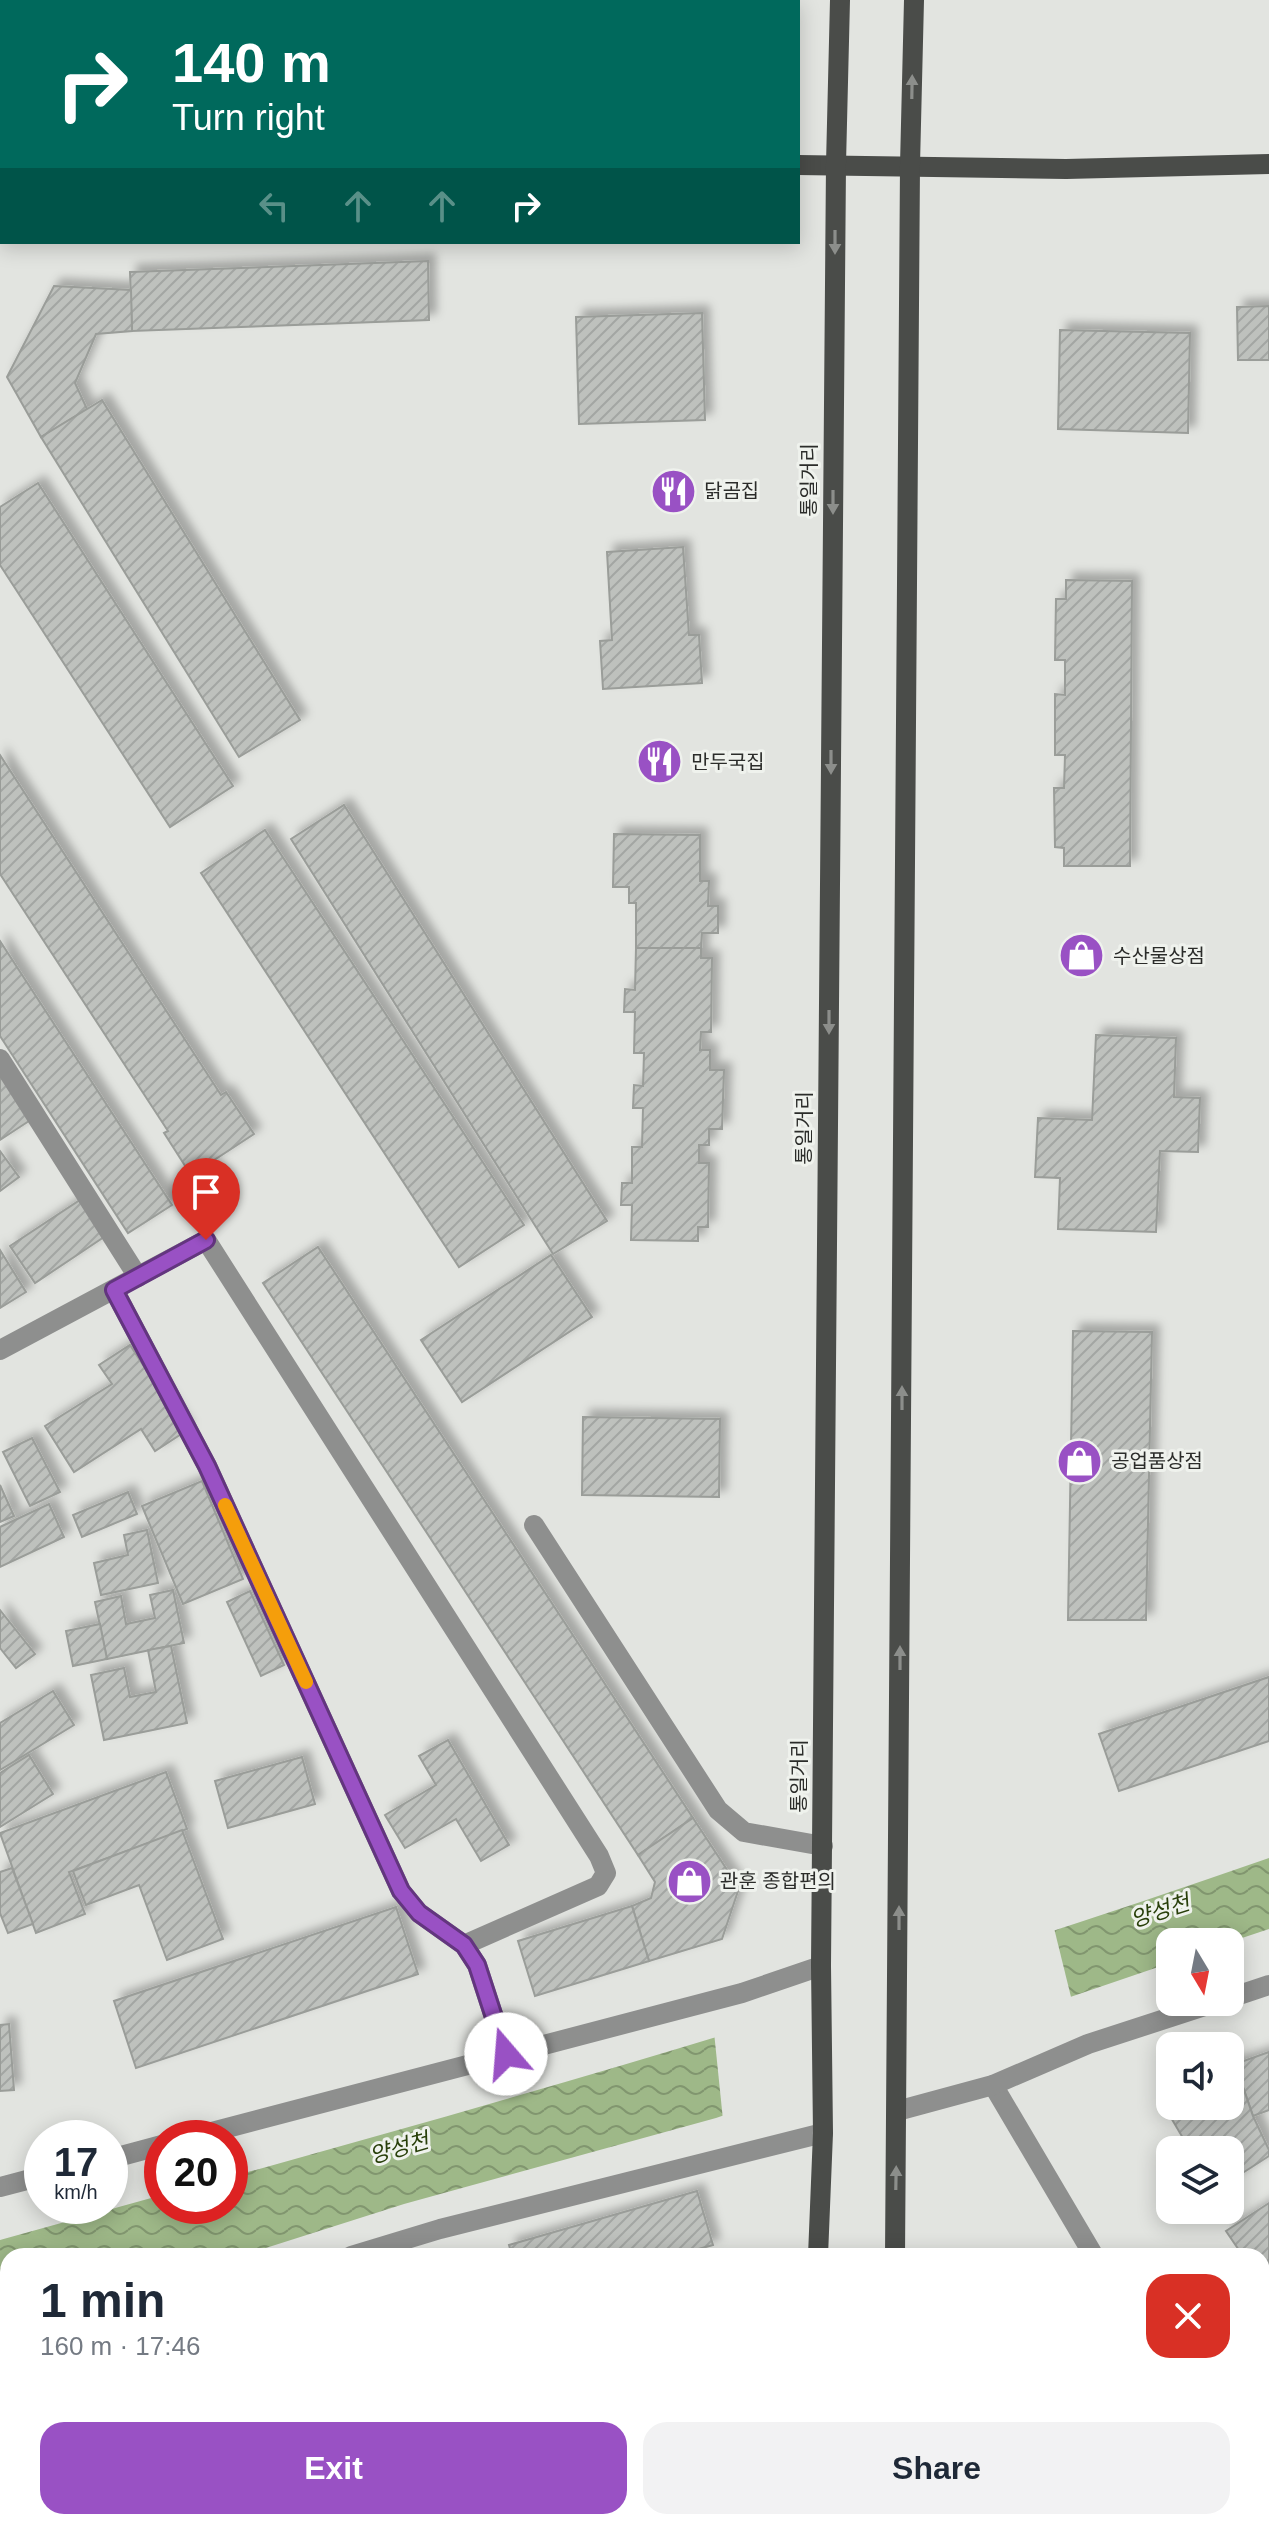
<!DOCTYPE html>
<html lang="en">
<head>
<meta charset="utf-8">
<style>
	body { margin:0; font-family:Helvetica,"Noto Sans KR",sans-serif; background:#f2f2f3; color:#1f2937; height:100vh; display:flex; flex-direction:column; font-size:30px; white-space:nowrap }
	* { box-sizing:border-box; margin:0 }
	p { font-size:26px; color:#747a83 }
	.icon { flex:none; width:44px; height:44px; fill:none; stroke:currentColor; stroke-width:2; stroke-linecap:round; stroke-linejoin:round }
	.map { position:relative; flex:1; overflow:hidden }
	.side { position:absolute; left:0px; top:2248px; width:1270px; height:282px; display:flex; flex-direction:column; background:#fff; border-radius:24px 24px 0 0; box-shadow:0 4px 20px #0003 }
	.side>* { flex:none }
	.guide { position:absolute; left:0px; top:0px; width:800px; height:244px; box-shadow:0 4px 20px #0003; background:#00695c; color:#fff; overflow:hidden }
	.needle { width:52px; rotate:170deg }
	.buttons { position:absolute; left:1156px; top:1928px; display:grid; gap:16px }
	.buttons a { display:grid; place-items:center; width:88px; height:88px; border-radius:16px; background:#fff; box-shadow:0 4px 20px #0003; font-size:40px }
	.speed { position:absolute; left:24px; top:2120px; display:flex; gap:16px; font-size:40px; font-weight:700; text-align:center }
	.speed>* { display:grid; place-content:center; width:104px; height:104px; border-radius:50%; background:#fff; box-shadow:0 4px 20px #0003; line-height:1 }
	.speed small { font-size:20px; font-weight:400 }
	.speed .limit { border:12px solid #d22; background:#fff; color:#111 }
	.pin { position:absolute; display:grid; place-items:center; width:68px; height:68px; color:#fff; margin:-82px -34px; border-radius:50% 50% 50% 0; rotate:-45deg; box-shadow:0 0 8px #0007 }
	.pin .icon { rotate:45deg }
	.me { position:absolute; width:88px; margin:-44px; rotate:342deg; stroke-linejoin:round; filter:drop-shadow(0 0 6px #0008) }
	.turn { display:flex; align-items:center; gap:28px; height:168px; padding:0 40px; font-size:36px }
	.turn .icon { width:104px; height:104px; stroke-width:2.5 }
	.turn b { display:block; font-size:56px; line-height:68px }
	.lanes { display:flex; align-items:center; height:76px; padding:0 40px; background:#0003; justify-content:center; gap:40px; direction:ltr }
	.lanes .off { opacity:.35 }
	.round { display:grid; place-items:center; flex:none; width:84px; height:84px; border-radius:24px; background:#f2f2f3 }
	.overview { display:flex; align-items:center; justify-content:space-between; height:136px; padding:0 40px }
	h1 { font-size:48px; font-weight:700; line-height:60px }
	.primary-button { display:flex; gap:16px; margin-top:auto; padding:16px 40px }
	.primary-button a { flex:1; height:92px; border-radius:24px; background:#9951c4; color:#fff; font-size:32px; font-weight:700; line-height:92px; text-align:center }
	.primary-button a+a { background:#f2f2f3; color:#1f2937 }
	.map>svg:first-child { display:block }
	.grass { fill:url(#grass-dots) }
	.water { fill:url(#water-waves) }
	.pier { fill:#e2e4e0 }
	.building { fill:url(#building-hatch); stroke:#9a9d99; stroke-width:2; filter:url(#shadow) }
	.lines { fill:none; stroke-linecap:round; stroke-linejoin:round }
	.minor { stroke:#8e8f8e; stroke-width:20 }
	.major { stroke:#4a4c49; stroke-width:20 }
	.oneway { fill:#8c8e8b }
	.route-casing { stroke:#63357f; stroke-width:20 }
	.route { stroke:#9951c4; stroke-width:14 }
	.slow { stroke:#f59e0b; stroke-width:14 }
	.labels { text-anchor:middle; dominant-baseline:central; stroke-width:6; stroke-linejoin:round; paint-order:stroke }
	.street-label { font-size:20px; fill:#2b2c2a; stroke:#eff2ed }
	.poi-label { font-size:20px; fill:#2b2c2a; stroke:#eff2ed; text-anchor:start }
	.water-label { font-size:22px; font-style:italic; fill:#283f0a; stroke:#eff2ed }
</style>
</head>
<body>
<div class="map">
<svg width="1269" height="2529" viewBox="0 0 1269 2529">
	<defs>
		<pattern id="grass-dots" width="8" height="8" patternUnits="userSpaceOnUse" patternTransform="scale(2)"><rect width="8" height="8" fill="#bcd2aa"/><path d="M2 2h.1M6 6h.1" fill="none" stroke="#a2b492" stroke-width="1.8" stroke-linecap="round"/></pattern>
		<pattern id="water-waves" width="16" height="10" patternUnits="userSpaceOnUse" patternTransform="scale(2)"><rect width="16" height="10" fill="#9eb888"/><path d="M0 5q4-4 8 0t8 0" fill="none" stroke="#81966f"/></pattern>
		<pattern id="building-hatch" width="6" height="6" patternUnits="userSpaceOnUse" patternTransform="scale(2)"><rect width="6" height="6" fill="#bec1bd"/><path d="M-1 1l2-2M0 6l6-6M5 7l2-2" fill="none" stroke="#a3a6a3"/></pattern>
		<filter id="shadow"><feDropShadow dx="7" dy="-7" stdDeviation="4" flood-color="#0004"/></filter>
	</defs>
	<rect width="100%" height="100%" fill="#e2e4e0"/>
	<path class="grass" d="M969,2522H1154L1158,2529H969Z"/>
	<g class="water">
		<path d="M1269,1858V1929L1230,1942H1170V1963L716,2118L404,2204L241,2256H8V2330L0,2332V2240L162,2195V2206H230V2177C579,2081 927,1977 1269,1858Z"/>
		<path d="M61,2522H174L192,2529H85Z"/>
	</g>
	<path class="pier" d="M1054,1928L1072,2001L723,2120L714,2032Z"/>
	<g class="building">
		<path d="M30,0H88L87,2Z"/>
		<path d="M575,0H662L575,2Z"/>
		<path d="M428,261L429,320L132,331L130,272Z"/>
		<path d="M54,286L131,290L132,331L96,334L75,383L87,409L41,437L7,377Z"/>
		<path d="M1269,306V360H1238L1237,307Z"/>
		<path d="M702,313L705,420L579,424L576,317Z"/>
		<path d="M1060,330L1190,333L1188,433L1058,429Z"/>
		<path d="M102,400L300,720L239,757L41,437Z"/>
		<path d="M38,483L233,786L170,827L0,565V507Z"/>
		<path d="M683,547L689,635H699L702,683L603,689L600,641L612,640L607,552Z"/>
		<path d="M1066,580L1132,581L1130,866H1064V848L1055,847L1054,788H1064L1065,755H1055V694L1065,695V660H1055L1056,599H1066Z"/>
		<path d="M0,755L221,1095L226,1092L254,1134L191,1175L164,1133L168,1131L0,874Z"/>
		<path d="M344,805L607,1221L553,1254L291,839Z"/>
		<path d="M265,830L524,1225L459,1267L201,873Z"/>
		<path d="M614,834L700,835V881H709L708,906H718V933H702L701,948H636V903H629V887H613Z"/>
		<path d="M0,941L172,1205L128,1233L0,1036Z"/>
		<path d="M636,948H701V958H712L711,1032H701L700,1050H710V1070H724L722,1129H709V1145H699V1163H709L708,1227H698V1241L631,1240L632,1205H621L622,1183H632V1147H642L643,1108H633L634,1085L643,1086L644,1053H634L635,1012H624L625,989L635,990Z"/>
		<path d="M1096,1035L1176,1038L1174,1097L1200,1098L1198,1152L1160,1151L1156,1232L1058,1229L1060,1178L1035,1177L1038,1118L1092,1120Z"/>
		<path d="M0,1072L32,1119L0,1140Z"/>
		<path d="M0,1151L19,1177L0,1191Z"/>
		<path d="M80,1200L104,1237L35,1283L10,1246Z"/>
		<path d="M318,1247L693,1818L638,1855L263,1283Z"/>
		<path d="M0,1250L26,1292L0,1308Z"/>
		<path d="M551,1255L592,1317L462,1402L421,1340Z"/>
		<path d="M1073,1331L1152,1332L1146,1620H1068Z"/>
		<path d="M130,1345L186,1431L155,1451L141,1429L74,1472L45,1426L112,1384L99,1365Z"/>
		<path d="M583,1417L720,1419L719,1497L582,1495Z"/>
		<path d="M32,1438L60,1492L30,1506L3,1452Z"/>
		<path d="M202,1481L243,1579L183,1604L142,1506Z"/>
		<path d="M0,1485L14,1516L0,1522Z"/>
		<path d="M128,1492L137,1514L82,1537L73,1515Z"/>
		<path d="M49,1504L64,1537L0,1567V1527Z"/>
		<path d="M147,1530L158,1583L101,1595L94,1563L128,1555L124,1535Z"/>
		<path d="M173,1590L184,1643L107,1659L95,1602L121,1596L126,1624L155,1618L150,1595Z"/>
		<path d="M250,1591L284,1665L261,1676L227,1602Z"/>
		<path d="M0,1610L35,1654L16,1668L0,1648Z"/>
		<path d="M100,1624L107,1659L73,1666L66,1631Z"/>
		<path d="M171,1646L187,1723L104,1740L91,1675L124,1668L130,1697L156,1692L148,1650Z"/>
		<path d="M1269,1677V1741L1119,1791L1099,1734Z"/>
		<path d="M53,1691L74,1725L0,1770V1723Z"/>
		<path d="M448,1740L509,1845L481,1861L456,1819L405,1848L385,1815L436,1785L419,1756Z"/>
		<path d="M29,1755L53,1794L0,1827V1773Z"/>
		<path d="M302,1757L315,1804L228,1828L215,1781Z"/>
		<path d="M166,1772L187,1829L69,1872L85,1914L36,1933L0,1833Z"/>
		<path d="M693,1818L739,1888L722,1939L649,1961L632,1906L651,1898L655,1882L638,1855Z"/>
		<path d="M182,1830L223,1939L167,1960L139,1885L86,1905L73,1871Z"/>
		<path d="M12,1868L33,1924L8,1933L0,1913V1872Z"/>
		<path d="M632,1906L649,1961L535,1996L518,1941Z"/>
		<path d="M396,1907L418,1974L136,2068L114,2001Z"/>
		<path d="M9,2024L14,2090L0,2091V2025Z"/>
		<path d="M1269,2052V2110L1253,2116L1235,2064Z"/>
		<path d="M1235,2064L1253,2116L1269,2150V2156L1230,2181V2150H1190L1160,2099L1170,2094V2106H1230V2066Z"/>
		<path d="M697,2191L713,2245L673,2256H512L509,2245Z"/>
		<path d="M1269,2203V2296L1262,2286V2256H1243L1226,2231Z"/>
		<path d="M298,2522H386L397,2529H294Z"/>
		<rect x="592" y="2522" width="80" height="7"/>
	</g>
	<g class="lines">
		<g class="minor">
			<path d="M0,1059L138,1277"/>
			<path d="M114,1290L207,1466L401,1891L419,1913L464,1945L477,1965L506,2054"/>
			<path d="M0,1350L206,1240L599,1856L606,1873L598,1886L464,1945"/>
			<path d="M534,1525L718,1810L744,1832L823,1846"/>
			<path d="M1230,1998L1269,1985"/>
			<path d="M993,2085L1094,2256"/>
			<path d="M897,2111L993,2085L1088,2044L1217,2002"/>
			<path d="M189,2138L742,1993L821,1966"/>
			<path d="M110,2159L162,2145"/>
			<path d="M0,2187L42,2176"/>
			<path d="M351,2256L440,2229L823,2133"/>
			<path d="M1252,2522L1256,2529"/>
		</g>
		<g class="major">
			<path d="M798,165L1066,169L1269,164"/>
			<path d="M0,187H2"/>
			<path d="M818,2256L823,2133L821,1966L836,164L840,0"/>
			<path d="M895,2256L910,165L914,0"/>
			<path d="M808,2529V2522"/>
			<path d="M890,2529V2522"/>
		</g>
	</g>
	<defs><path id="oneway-solid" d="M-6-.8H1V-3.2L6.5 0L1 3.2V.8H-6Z" transform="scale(2)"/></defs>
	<g class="oneway">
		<use href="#oneway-solid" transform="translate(912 87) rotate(-89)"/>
		<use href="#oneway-solid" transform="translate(835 242) rotate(90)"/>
		<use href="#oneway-solid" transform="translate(833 502) rotate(90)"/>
		<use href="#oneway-solid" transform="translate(831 762) rotate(90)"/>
		<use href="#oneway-solid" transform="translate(829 1022) rotate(90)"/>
		<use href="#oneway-solid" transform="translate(902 1398) rotate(-90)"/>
		<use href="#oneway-solid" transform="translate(900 1658) rotate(-90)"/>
		<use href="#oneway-solid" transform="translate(899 1918) rotate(-90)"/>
		<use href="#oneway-solid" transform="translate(896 2178) rotate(-89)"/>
	</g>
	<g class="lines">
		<defs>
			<path id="route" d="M206,1240L114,1290L207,1466L401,1891L419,1913L464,1945L477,1965L506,2054"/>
		</defs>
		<use href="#route" class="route-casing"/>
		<use href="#route" class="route"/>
		<path class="slow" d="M225,1505L306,1682"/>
	</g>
	<defs>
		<symbol id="restaurant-disc" viewBox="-11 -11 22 22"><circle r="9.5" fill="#9951c4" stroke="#eff2ed"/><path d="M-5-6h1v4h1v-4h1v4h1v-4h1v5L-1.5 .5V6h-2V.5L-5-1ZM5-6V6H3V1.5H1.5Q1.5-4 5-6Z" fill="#fff"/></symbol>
		<symbol id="shop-disc" viewBox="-11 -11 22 22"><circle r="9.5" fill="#9951c4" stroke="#eff2ed"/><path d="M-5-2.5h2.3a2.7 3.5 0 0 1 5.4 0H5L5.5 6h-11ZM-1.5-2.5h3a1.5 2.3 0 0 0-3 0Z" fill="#fff"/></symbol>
	</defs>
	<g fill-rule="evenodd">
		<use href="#restaurant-disc" x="648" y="466" width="51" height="51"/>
		<use href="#restaurant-disc" x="634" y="736" width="51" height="51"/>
		<use href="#shop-disc" x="1056" y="930" width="51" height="51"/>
		<use href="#shop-disc" x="1054" y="1436" width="51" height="51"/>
		<use href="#shop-disc" x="664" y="1856" width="51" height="51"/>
	</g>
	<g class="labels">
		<g class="street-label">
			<text transform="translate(809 480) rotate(-90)">통일거리</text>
			<text transform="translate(804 1128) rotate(-90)">통일거리</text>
			<text transform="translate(799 1776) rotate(-90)">통일거리</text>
		</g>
		<g class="poi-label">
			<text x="704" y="491">닭곰집</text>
			<text x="691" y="762">만두국집</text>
			<text x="1113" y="956">수산물상점</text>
			<text x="1111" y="1461">공업품상점</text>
			<text x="720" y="1881">관훈 종합편의</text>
		</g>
		<g class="water-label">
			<text transform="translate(1160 1911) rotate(-18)">양성천</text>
			<text transform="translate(399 2148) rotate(-16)">양성천</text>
		</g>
	</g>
</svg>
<div class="buttons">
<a><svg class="needle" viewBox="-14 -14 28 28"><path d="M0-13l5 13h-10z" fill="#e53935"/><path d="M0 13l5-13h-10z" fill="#747a83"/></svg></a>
<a><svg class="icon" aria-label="sound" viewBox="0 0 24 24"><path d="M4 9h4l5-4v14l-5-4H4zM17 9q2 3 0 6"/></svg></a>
<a><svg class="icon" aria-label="layers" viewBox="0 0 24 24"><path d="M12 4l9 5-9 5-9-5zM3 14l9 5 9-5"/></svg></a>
</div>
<div class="speed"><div>17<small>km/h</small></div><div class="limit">20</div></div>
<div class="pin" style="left:206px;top:1240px;background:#d93025"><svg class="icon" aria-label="arrive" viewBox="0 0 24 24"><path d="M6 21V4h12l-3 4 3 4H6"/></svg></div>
<svg class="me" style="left:506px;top:2054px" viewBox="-20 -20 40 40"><circle r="19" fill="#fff"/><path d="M0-13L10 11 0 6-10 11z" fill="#9951c4"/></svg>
<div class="guide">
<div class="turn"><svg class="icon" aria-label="right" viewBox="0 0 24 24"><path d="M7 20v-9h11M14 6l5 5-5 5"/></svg><div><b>140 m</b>Turn right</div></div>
<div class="lanes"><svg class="icon off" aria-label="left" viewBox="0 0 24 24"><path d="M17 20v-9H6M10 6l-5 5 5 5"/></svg><svg class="icon off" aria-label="ahead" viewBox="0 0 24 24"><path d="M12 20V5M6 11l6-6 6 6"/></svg><svg class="icon off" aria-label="ahead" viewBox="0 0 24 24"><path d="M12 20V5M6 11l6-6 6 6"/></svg><svg class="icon" aria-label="right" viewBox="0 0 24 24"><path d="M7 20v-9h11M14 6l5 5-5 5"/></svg></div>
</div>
<section class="side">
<div class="overview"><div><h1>1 min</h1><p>160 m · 17:46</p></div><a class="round" style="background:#d93025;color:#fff"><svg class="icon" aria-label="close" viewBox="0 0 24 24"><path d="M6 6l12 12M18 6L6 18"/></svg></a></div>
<div class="primary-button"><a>Exit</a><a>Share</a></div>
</section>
</div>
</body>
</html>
